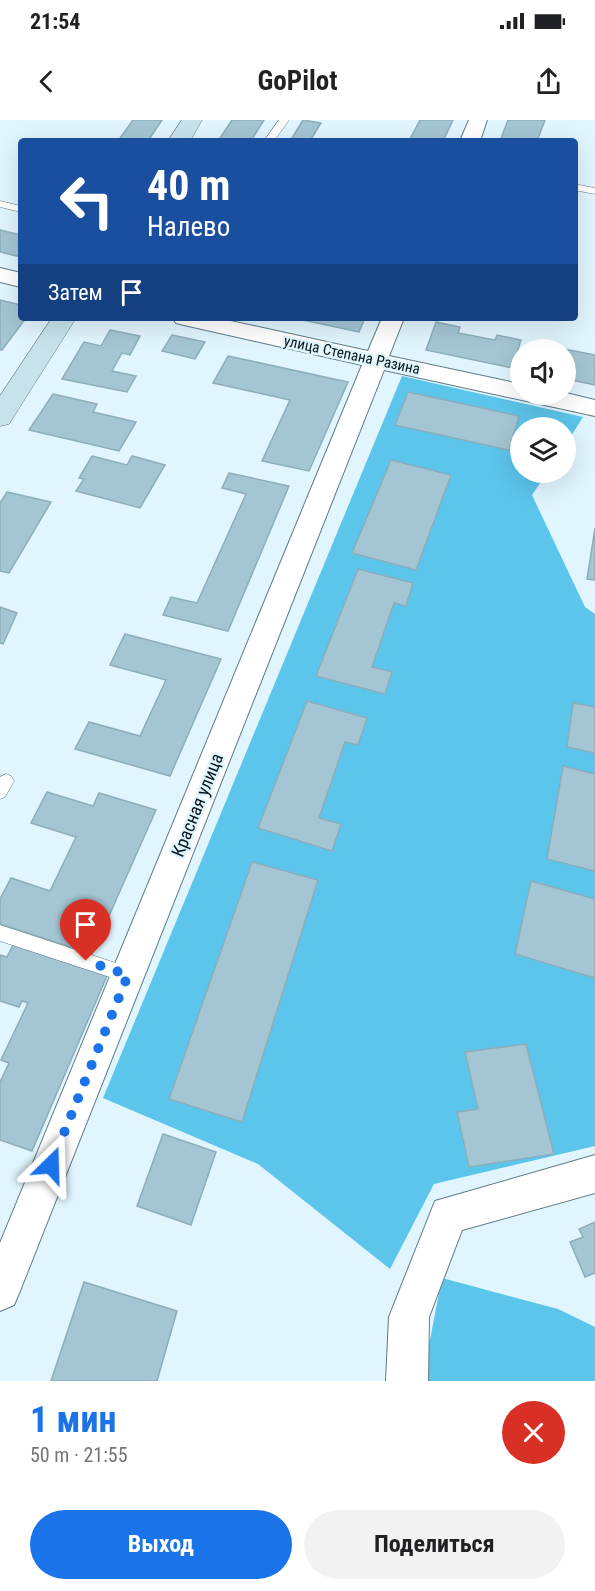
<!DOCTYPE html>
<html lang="ru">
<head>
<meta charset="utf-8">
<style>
	body { margin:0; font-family:"Roboto Condensed",sans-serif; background:#f2f2f2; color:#202124; height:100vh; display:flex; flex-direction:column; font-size:22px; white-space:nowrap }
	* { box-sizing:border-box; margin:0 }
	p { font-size:20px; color:#757577 }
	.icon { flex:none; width:33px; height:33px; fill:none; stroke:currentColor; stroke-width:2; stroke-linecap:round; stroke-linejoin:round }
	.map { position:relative; height:1261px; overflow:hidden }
	.panel { display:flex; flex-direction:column; background:#fff; flex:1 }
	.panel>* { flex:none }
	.top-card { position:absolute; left:18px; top:18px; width:560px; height:183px; border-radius:6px; box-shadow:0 6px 24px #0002; background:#1a4fa0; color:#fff; overflow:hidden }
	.buttons { position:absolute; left:510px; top:219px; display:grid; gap:12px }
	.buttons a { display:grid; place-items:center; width:66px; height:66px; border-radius:50%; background:#fff; box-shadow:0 6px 24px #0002; font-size:30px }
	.pin { position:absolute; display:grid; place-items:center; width:51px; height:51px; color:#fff; margin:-62px -26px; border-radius:50% 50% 50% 0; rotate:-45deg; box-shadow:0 0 6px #0007 }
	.pin .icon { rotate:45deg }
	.me { position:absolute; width:66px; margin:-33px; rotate:22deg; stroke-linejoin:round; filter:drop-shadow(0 0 4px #0008) }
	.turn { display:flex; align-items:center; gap:21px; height:126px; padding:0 30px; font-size:27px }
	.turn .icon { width:78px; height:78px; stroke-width:2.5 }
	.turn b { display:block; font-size:42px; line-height:51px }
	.then { display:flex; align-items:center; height:57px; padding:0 30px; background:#0003; gap:12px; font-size:22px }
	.round { display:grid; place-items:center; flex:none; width:63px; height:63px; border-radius:32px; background:#f2f2f2 }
	.overview { display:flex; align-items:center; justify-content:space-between; height:102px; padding:0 30px }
	h1 { font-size:36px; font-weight:700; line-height:45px; color:#1a73e8 }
	.cta { display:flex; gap:12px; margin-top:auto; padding:12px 30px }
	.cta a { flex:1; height:69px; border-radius:36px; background:#1a73e8; color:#fff; font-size:24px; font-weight:700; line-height:69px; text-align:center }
	.cta a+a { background:#f2f2f2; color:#202124 }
	.status { display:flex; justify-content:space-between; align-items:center; height:42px; padding:0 30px; background:#fff; direction:ltr }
	.status svg { height:16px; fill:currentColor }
	header { display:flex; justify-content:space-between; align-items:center; height:78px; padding:0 30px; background:#fff; font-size:27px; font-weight:700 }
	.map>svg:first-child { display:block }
	.forest { fill:#5cc5eb }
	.building { fill:#a4c5d3; stroke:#8cadba; stroke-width:1.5 }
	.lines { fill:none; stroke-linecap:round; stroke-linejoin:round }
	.lane-casing { stroke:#5c7b88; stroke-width:1 }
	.street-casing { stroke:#5c7b88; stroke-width:2 }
	.secondary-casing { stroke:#5c7b88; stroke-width:1 }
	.lane { fill:#fff; fill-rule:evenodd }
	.street { fill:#fff; fill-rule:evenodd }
	.secondary { fill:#c8e2ec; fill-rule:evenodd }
	.route { stroke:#1a73e8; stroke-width:10; stroke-dasharray:0 18 }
	.labels { text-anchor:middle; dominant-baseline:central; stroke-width:5; stroke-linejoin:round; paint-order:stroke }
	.far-street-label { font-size:15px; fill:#081519; stroke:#e1f5fe }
	.street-label { font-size:18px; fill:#081519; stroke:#e1f5fe }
</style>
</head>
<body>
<div class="status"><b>21:54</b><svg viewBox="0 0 49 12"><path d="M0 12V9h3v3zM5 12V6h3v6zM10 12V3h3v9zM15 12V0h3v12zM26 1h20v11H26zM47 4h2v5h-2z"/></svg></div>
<header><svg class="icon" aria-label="back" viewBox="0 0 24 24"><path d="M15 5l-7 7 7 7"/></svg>GoPilot<svg class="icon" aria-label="share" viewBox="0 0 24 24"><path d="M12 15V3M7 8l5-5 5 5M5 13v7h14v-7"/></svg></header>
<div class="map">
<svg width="595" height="1261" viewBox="0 0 595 1261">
	<rect width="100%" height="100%" fill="#e1f5fe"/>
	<g class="forest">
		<path d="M402,256L583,297L566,324V308H520V352L547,353L532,375L585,487L595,494V1026L434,1064L390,1149L258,1044L103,978Z"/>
		<path d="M442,1158L558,1189L595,1207V1261H422Z"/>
	</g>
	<g class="building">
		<path d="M133,0H162L148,21H118Z"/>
		<path d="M232,0H264L251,21H218Z"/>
		<path d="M303,0L321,3L310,21L292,18Z"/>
		<path d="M420,0H453L443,21H409Z"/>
		<path d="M508,0H545L537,21H500Z"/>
		<path d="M0,110L21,115V137L0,132Z"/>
		<path d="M0,180L21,185V198H26L2,230H0Z"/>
		<path d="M293,198H365L359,212Z"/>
		<path d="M436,202L460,207L458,213L495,220L497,215L521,220L512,248L426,230Z"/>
		<path d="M110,210L140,216L130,235L122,233L112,251L136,256L127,272L62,259L84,222L101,226Z"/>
		<path d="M172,215L205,222L195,239L162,231Z"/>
		<path d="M549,226L595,235V265L566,259V230H548Z"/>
		<path d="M228,236L348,262L309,351L262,341L290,280L213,263Z"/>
		<path d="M408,272L519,296L509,330L395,305Z"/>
		<path d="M53,274L97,284L93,292L136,302L119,331L29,310Z"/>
		<path d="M92,336L127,345L132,336L165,345L140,388L76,371L84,359L79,358Z"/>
		<path d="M391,340L451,355L416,450L352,433Z"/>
		<path d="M229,353L289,366L228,511L163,495L171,477L197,483L246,374L222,368Z"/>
		<path d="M7,372L51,382L9,453L0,451V383Z"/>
		<path d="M595,408V460L587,459Z"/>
		<path d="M358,449L413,463L406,486L394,483L372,547L392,552L385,574L316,556Z"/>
		<path d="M0,487L17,493L3,524L0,523Z"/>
		<path d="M125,514L221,539L170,656L75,629L89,602L140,616L166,560L110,545Z"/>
		<path d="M307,581L367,598L358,625L345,622L319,698L341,704L332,731L258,708Z"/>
		<path d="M573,583L595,587V633L567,627Z"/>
		<path d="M563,646L595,654V751L547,739Z"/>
		<path d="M47,672L93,686L99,673L156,690L92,834L0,804V779L11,758L50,771L76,717L31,703Z"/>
		<path d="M252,742L318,760L242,1002L169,979Z"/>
		<path d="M531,761L595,779V858L515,834Z"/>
		<path d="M13,825L107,856L32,1031L0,1020V962L9,943L1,940L28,883L22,881L19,887L0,881V835L7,837Z"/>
		<path d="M526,924L554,1034L469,1047L457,992L478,989L465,932Z"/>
		<path d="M163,1014L216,1032L191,1105L137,1086Z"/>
		<path d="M595,1102V1153L585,1157L570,1122L583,1117L579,1109Z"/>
		<path d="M84,1162L177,1191L157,1261H51Z"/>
	</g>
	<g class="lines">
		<defs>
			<g id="lane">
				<path d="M279,0H289L274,21H264Z"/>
				<path d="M574,64L595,68V74L574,70Z"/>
				<path d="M0,81L21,86V92L0,87Z"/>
				<path d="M6,654L11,656L14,661L5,677L0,679V657Z"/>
				<path d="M0,805L128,847L134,849L136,855L134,861L128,863L0,821Z"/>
			</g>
			<g id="street">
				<path d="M469,0H487L480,21H460Z"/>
				<path d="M0,148L21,153V167L0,162Z"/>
				<path d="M173,198H217L368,231L382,198H404L389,236L520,264V274L566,273L595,280V296L384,250L20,1171L14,1185L0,1191V1123L362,245L184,205L176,203Z"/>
				<path d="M595,1035V1073L462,1110L429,1197L428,1261H386L389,1197L435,1081Z"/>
			</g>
			<g id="secondary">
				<path d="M182,0H202L190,21H168Z"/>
				<path d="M52,198H76L9,304L0,306V276Z"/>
			</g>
		</defs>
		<use href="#lane" class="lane-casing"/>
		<use href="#street" class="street-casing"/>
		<use href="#secondary" class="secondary-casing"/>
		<use href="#lane" class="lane"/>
		<use href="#street" class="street"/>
		<use href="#secondary" class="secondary"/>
	</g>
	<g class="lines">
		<path class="route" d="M51,1045L128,855L86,841"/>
	</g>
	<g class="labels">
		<g class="far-street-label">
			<text transform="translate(352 235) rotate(12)">улица Степана Разина</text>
		</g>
		<g class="street-label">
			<text transform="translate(197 685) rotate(-68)">Красная улица</text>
		</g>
	</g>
</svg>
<div class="buttons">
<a><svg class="icon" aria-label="sound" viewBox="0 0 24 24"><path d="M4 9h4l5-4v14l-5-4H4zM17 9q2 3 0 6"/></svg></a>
<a><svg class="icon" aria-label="layers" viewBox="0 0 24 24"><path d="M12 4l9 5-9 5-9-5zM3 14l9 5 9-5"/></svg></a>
</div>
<div class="pin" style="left:86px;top:841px;background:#d93025"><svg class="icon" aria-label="arrive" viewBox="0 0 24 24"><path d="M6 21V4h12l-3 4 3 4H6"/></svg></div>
<svg class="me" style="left:51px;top:1045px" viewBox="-20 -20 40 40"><path d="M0-17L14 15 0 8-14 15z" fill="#1a73e8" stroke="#fff" stroke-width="4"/></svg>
<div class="top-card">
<div class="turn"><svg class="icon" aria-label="left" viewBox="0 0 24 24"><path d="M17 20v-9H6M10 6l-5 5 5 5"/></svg><div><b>40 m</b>Налево</div></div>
<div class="then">Затем<svg class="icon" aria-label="arrive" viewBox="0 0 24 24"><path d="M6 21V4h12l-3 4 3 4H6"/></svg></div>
</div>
</div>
<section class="panel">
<div class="overview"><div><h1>1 мин</h1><p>50 m · 21:55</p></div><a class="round" style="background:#d93025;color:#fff"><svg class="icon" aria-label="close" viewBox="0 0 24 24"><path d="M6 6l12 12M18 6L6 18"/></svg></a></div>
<div class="cta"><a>Выход</a><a>Поделиться</a></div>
</section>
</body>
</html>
